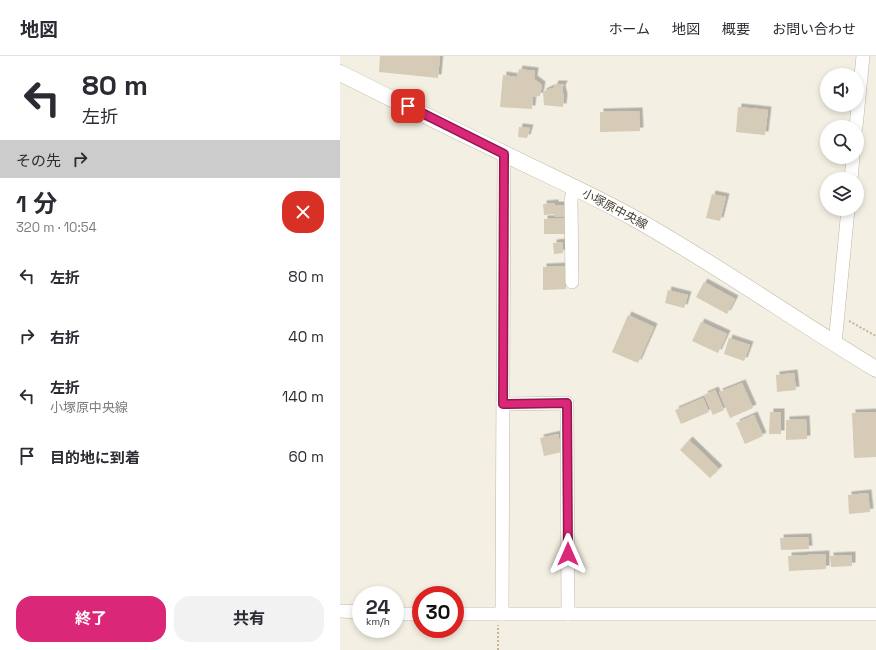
<!DOCTYPE html>
<html lang="ja">
<head>
<meta charset="utf-8">
<style>
	body { margin:0; font-family:"Space Grotesk","Noto Sans JP",sans-serif; background:#f2f2f3; color:#2b2b33; height:100vh; display:flex; flex-direction:column; font-size:15px; white-space:nowrap }
	* { box-sizing:border-box; margin:0 }
	p { font-size:13px; color:#7c7c81 }
	.icon { flex:none; width:22px; height:22px; fill:none; stroke:currentColor; stroke-width:2; stroke-linecap:round; stroke-linejoin:round }
	.map { position:relative; flex:1; overflow:hidden }
	.details { display:flex; flex-direction:column; background:#fff; width:340px }
	.details>* { flex:none }
	.guide { background:#fff; color:#2b2b33; overflow:hidden }
	.buttons { position:absolute; left:480px; top:12px; display:grid; gap:8px }
	.buttons a { display:grid; place-items:center; width:44px; height:44px; border-radius:50%; background:#fff; box-shadow:0 2px 6px #0003; font-size:20px }
	.speed { position:absolute; left:12px; top:530px; display:flex; gap:8px; font-size:20px; font-weight:700; text-align:center }
	.speed>* { display:grid; place-content:center; width:52px; height:52px; border-radius:50%; background:#fff; box-shadow:0 2px 6px #0003; line-height:1 }
	.speed small { font-size:10px; font-weight:400 }
	.speed .limit { border:6px solid #d22; background:#fff; color:#111 }
	.pin { position:absolute; display:grid; place-items:center; width:34px; height:34px; color:#fff; margin:-17px; border-radius:8px; box-shadow:0 2px 6px #0006 }
	.me { position:absolute; width:44px; margin:-22px; rotate:0deg; stroke-linejoin:round; filter:drop-shadow(0 0 3px #0008) }
	.turn { display:flex; align-items:center; gap:14px; height:84px; padding:0 16px; font-size:18px }
	.turn .icon { width:52px; height:52px; stroke-width:2.5 }
	.turn b { display:block; font-size:28px; line-height:34px }
	.then { display:flex; align-items:center; height:38px; padding:0 16px; background:#0003; gap:8px; font-size:15px }
	.round { display:grid; place-items:center; flex:none; width:42px; height:42px; border-radius:16px; background:#f2f2f3 }
	.summary { display:flex; align-items:center; justify-content:space-between; height:68px; padding:0 16px }
	h1 { font-size:24px; font-weight:700; line-height:30px }
	.cta { display:flex; gap:8px; margin-top:auto; padding:8px 16px }
	.cta a { flex:1; height:46px; border-radius:16px; background:#db2777; color:#fff; font-size:16px; font-weight:700; line-height:46px; text-align:center }
	.cta a+a { background:#f2f2f3; color:#2b2b33 }
	ul { padding:0; list-style:none }
	li { display:flex; align-items:center; gap:12px; height:60px; padding:0 16px }
	li div { flex:1 }
	li b { display:block; font-size:15px }
	li em { font-style:normal }
	header { display:flex; align-items:center; gap:24px; box-sizing:border-box; height:56px; padding:0 20px; background:#fff; border-bottom:1px solid #e1e1e2 }
	header strong { font-size:19px }
	nav { display:flex; gap:22px; margin-inline-start:auto; font-size:14px }
	main { display:flex; flex:1; min-height:0 }
	.map>svg:first-child { display:block }
	.building { fill:#d5cbb7; filter:url(#shadow) }
	.lines { fill:none; stroke-linecap:round; stroke-linejoin:round }
	.minor-casing { stroke:#bfb7a4; stroke-width:14 }
	.tertiary-casing { stroke:#bfb7a4; stroke-width:17 }
	.path { stroke:#c2b494; stroke-width:2; stroke-dasharray:2 2; stroke-linecap:butt }
	.minor { stroke:#fff; stroke-width:13 }
	.tertiary { stroke:#fff; stroke-width:16 }
	.route-casing { stroke:#8e194d; stroke-width:10 }
	.route { stroke:#db2777; stroke-width:7 }
	.labels { text-anchor:middle; dominant-baseline:central; stroke-width:3; stroke-linejoin:round; paint-order:stroke }
	.street-label { font-size:12px; fill:#453e32; stroke:#fff }
</style>
</head>
<body>
<header>
<strong>地図</strong>
<nav><a>ホーム</a><a>地図</a><a>概要</a><a>お問い合わせ</a></nav>
</header>
<main>
<section class="details">
<div class="guide">
<div class="turn"><svg class="icon" aria-label="left" viewBox="0 0 24 24"><path d="M17 20v-9H6M10 6l-5 5 5 5"/></svg><div><b>80 m</b>左折</div></div>
<div class="then">その先<svg class="icon" aria-label="right" viewBox="0 0 24 24"><path d="M7 20v-9h11M14 6l5 5-5 5"/></svg></div>
</div>
<div class="summary"><div><h1>1 分</h1><p>320 m · 10:54</p></div><a class="round" style="background:#d93025;color:#fff"><svg class="icon" aria-label="close" viewBox="0 0 24 24"><path d="M6 6l12 12M18 6L6 18"/></svg></a></div>
<ul>
<li><svg class="icon" aria-label="left" viewBox="0 0 24 24"><path d="M17 20v-9H6M10 6l-5 5 5 5"/></svg><div><b>左折</b></div><em>80 m</em></li>
<li><svg class="icon" aria-label="right" viewBox="0 0 24 24"><path d="M7 20v-9h11M14 6l5 5-5 5"/></svg><div><b>右折</b></div><em>40 m</em></li>
<li><svg class="icon" aria-label="left" viewBox="0 0 24 24"><path d="M17 20v-9H6M10 6l-5 5 5 5"/></svg><div><b>左折</b><p>小塚原中央線</p></div><em>140 m</em></li>
<li><svg class="icon" aria-label="arrive" viewBox="0 0 24 24"><path d="M6 21V4h12l-3 4 3 4H6"/></svg><div><b>目的地に到着</b></div><em>60 m</em></li>
</ul>
<div class="cta"><a>終了</a><a>共有</a></div>
</section>
<div class="map">
<svg width="536" height="594" viewBox="0 0 536 594">
	<defs>
		<filter id="shadow"><feDropShadow dx="3.5" dy="-3.5" stdDeviation="0" flood-color="#0004"/></filter>
	</defs>
	<rect width="100%" height="100%" fill="#f3efe2"/>
	<g class="building">
		<path d="M40,0H100L98,22L39,16Z"/>
		<path d="M179,13L195,15L194,23L202,29L200,40L193,41L192,53L160,51L163,19L177,21Z"/>
		<path d="M215,28H224L222,33L224,41L223,51L204,49L203,36L211,32L213,33Z"/>
		<path d="M398,51L428,54L425,79L396,76Z"/>
		<path d="M299,55L300,75L260,76V56Z"/>
		<path d="M179,71L190,72L187,82L178,81Z"/>
		<path d="M372,138L386,141L380,165L366,162Z"/>
		<path d="M215,147V149H223L224,160L215,161L214,158L204,159L203,148Z"/>
		<path d="M227,162V178H204V163Z"/>
		<path d="M223,186V197L214,198L213,187Z"/>
		<path d="M226,210V233L203,234V211Z"/>
		<path d="M364,226L395,243L387,258L356,241Z"/>
		<path d="M328,234L348,239L344,252L325,247Z"/>
		<path d="M288,259L314,271L298,307L272,296Z"/>
		<path d="M361,266L387,278L378,297L352,285Z"/>
		<path d="M389,282L410,289L404,305L384,298Z"/>
		<path d="M454,317L456,334L437,336L436,319Z"/>
		<path d="M402,327L413,352L390,362L379,336Z"/>
		<path d="M375,334L384,354L373,359L364,339Z"/>
		<path d="M363,342L369,356L341,368L335,354Z"/>
		<path d="M430,356H441V378H429Z"/>
		<path d="M536,356V401L514,402L512,357Z"/>
		<path d="M414,359L423,380L405,388L396,367Z"/>
		<path d="M466,363L467,383L446,384V364Z"/>
		<path d="M218,378L222,396L204,400L200,382Z"/>
		<path d="M349,384L379,413L370,422L340,394Z"/>
		<path d="M528,437L530,456L509,458L508,439Z"/>
		<path d="M468,481L469,493L441,494L440,482Z"/>
		<path d="M486,498V513L449,515L448,500Z"/>
		<path d="M512,499V510L491,511L490,500Z"/>
	</g>
	<g class="lines">
		<defs>
			<g id="minor">
				<path d="M516,71L523,0"/>
				<path d="M511,123L513,101"/>
				<path d="M232,226L231,144L234,131"/>
				<path d="M495,288L508,153"/>
				<path d="M163,348L227,347L228,558"/>
				<path d="M0,555L21,556"/>
				<path d="M55,558H81"/>
				<path d="M115,558H536"/>
				<path d="M162,558L164,98"/>
			</g>
			<path id="tertiary" d="M0,17C54,44 108,71 163,97C205,118 248,137 290,160C375,207 453,263 536,313"/>
		</defs>
		<use href="#minor" class="minor-casing"/>
		<use href="#tertiary" class="tertiary-casing"/>
		<g class="path">
			<path d="M509,265L536,280"/>
			<path d="M158,594V569"/>
		</g>
		<use href="#minor" class="minor"/>
		<use href="#tertiary" class="tertiary"/>
	</g>
	<g class="lines">
		<defs>
			<path id="route" d="M68,50L164,98L163,348L227,347L228,498"/>
		</defs>
		<use href="#route" class="route-casing"/>
		<use href="#route" class="route"/>
	</g>
	<g class="labels">
		<g class="street-label">
			<text transform="translate(275 153) rotate(28)">小塚原中央線</text>
		</g>
	</g>
</svg>
<div class="buttons">
<a><svg class="icon" aria-label="sound" viewBox="0 0 24 24"><path d="M4 9h4l5-4v14l-5-4H4zM17 9q2 3 0 6"/></svg></a>
<a><svg class="icon" aria-label="search" viewBox="0 0 24 24"><circle cx="10" cy="10" r="6"/><path d="M15 15l6 6"/></svg></a>
<a><svg class="icon" aria-label="layers" viewBox="0 0 24 24"><path d="M12 4l9 5-9 5-9-5zM3 14l9 5 9-5"/></svg></a>
</div>
<div class="speed"><div>24<small>km/h</small></div><div class="limit">30</div></div>
<div class="pin" style="left:68px;top:50px;background:#d93025"><svg class="icon" aria-label="arrive" viewBox="0 0 24 24"><path d="M6 21V4h12l-3 4 3 4H6"/></svg></div>
<svg class="me" style="left:228px;top:498px" viewBox="-20 -20 40 40"><path d="M0-17L14 15 0 8-14 15z" fill="#db2777" stroke="#fff" stroke-width="4"/></svg>
</div>
</main>
</body>
</html>
